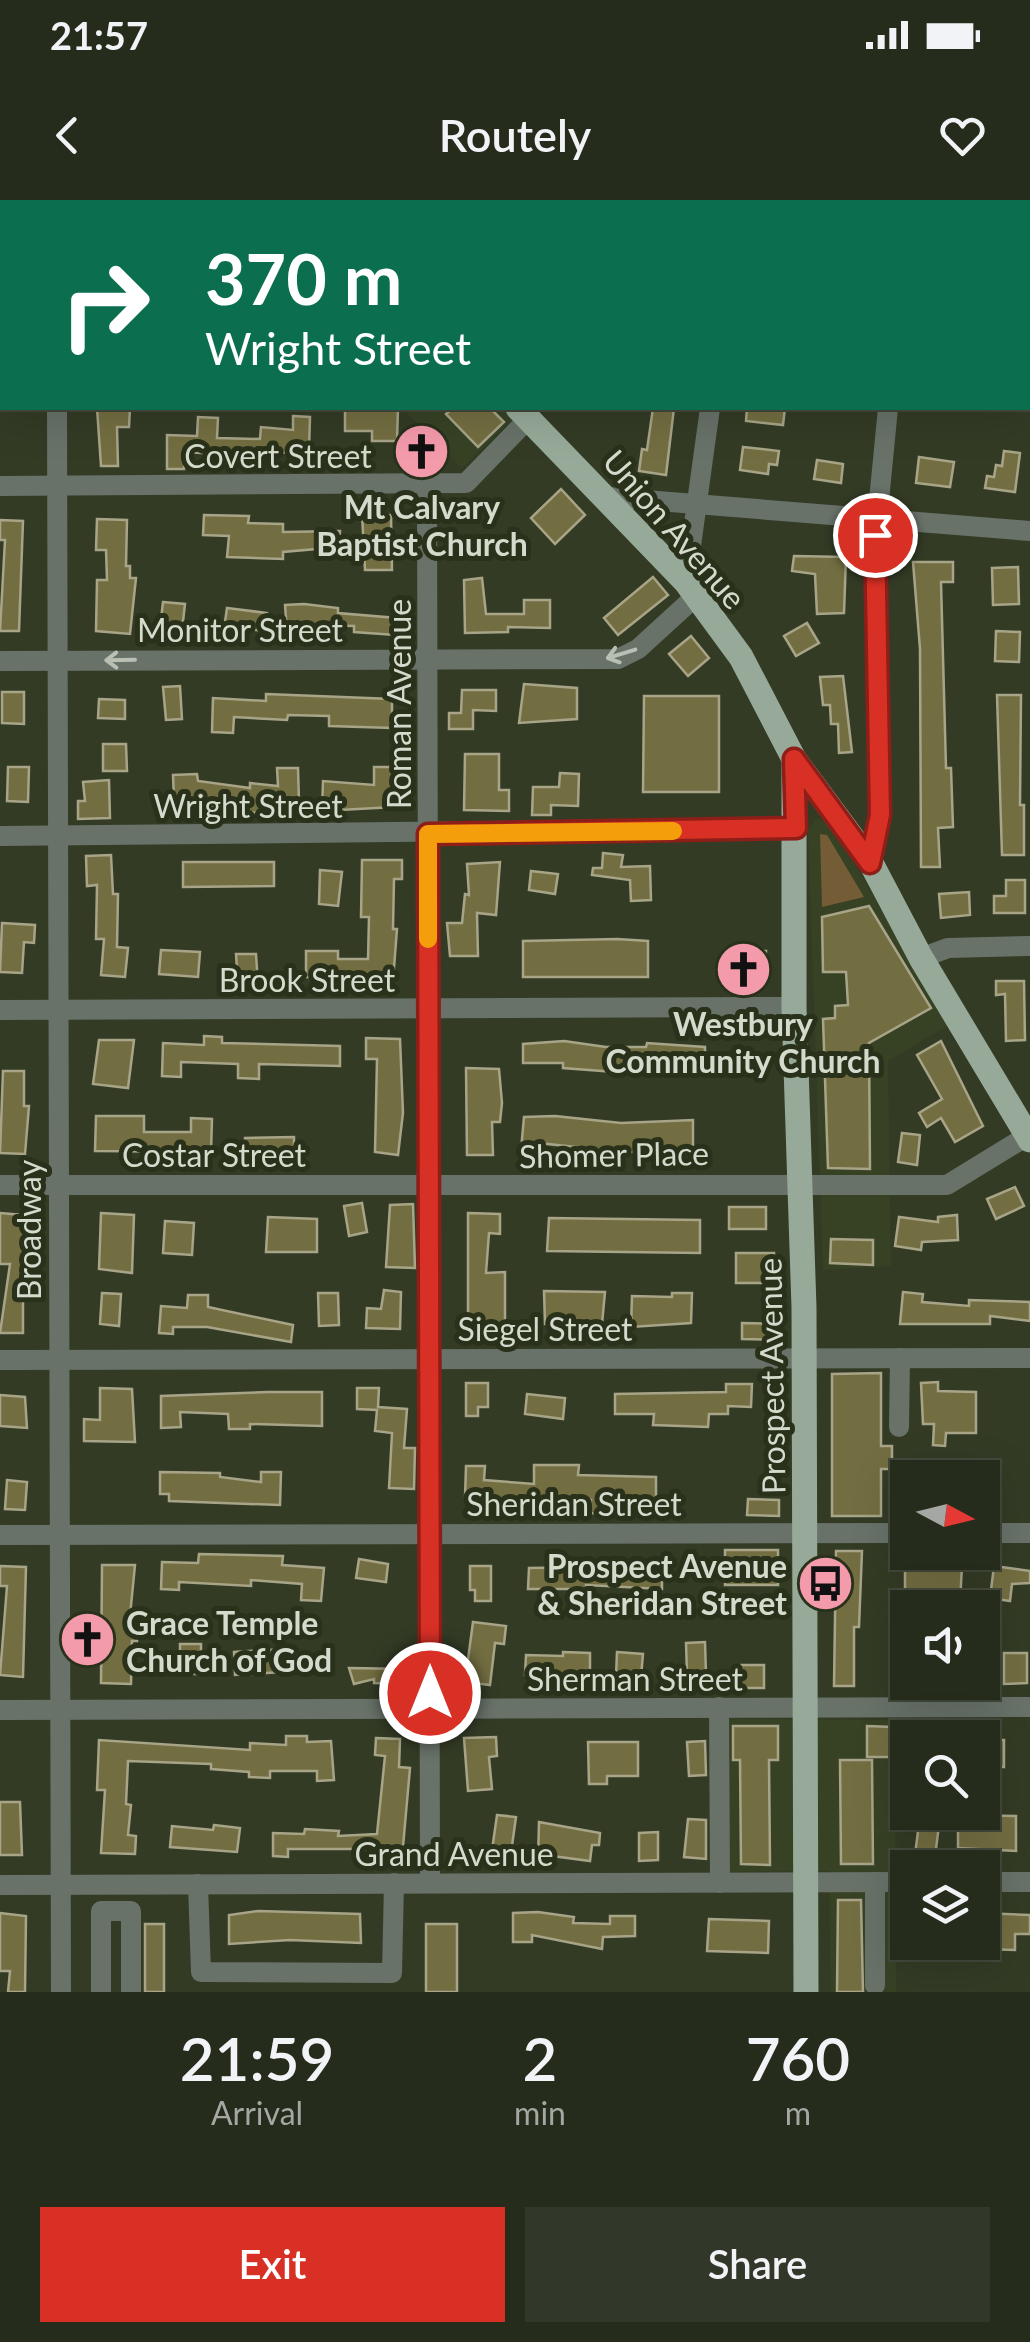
<!DOCTYPE html>
<html lang="en">
<head>
<meta charset="utf-8">
<style>
	body { margin:0; font-family:Lato,sans-serif; background:#323829; color:#f1f3f6; height:100vh; display:flex; flex-direction:column; font-size:38px; white-space:nowrap }
	* { box-sizing:border-box; margin:0 }
	p { font-size:32px; color:#a4a7a3 }
	.icon { flex:none; width:55px; height:55px; fill:none; stroke:currentColor; stroke-width:2; stroke-linecap:round; stroke-linejoin:round }
	.map { position:relative; height:1792px; overflow:hidden }
	.details { display:flex; flex-direction:column; background:#262c1c; flex:1 }
	.details>* { flex:none }
	.top-card { position:absolute; left:0px; top:0px; width:1030px; height:210px; box-shadow:0 10px 40px #0002,0 0 0 2px #42483b; background:#0b6e4f; color:#fff; overflow:hidden }
	.needle { width:65px; rotate:97deg }
	.controls { position:absolute; left:890px; top:1260px; display:grid; gap:20px }
	.controls a { display:grid; place-items:center; width:110px; height:110px; border-radius:0px; background:#262c1c; box-shadow:0 10px 40px #0002,0 0 0 2px #42483b; font-size:50px }
	.pin { position:absolute; display:grid; place-items:center; width:85px; height:85px; color:#fff; margin:-42px; border:5px solid #fff; border-radius:50%; box-shadow:0 2px 10px #0007 }
	.me { position:absolute; width:110px; margin:-55px; rotate:0deg; stroke-linejoin:round; filter:drop-shadow(0 0 8px #0008) }
	.turn { display:flex; align-items:center; gap:35px; height:210px; padding:0 40px; font-size:45px }
	.turn .icon { width:130px; height:130px; stroke-width:2.5 }
	.turn b { display:block; font-size:70px; line-height:85px }
	.eta { display:flex; justify-content:space-evenly; align-items:center; height:170px; text-align:center }
	.eta b { font-size:60px; font-weight:600; line-height:70px }
	.button { display:flex; gap:20px; margin-top:auto; padding:20px 40px }
	.button a { flex:1; height:115px; border-radius:0px; background:#d93025; color:#fff; font-size:40px; font-weight:600; line-height:115px; text-align:center }
	.button a+a { background:#323829; color:#f1f3f6 }
	.status { display:flex; justify-content:space-between; align-items:center; height:70px; padding:0 50px; background:#262c1c; direction:ltr }
	.status svg { height:28px; fill:currentColor }
	header { display:flex; justify-content:space-between; align-items:center; height:130px; padding:0 40px; background:#262c1c; font-size:45px; font-weight:600 }
	.map>svg:first-child { display:block }
	.built { fill:#374225 }
	.green { fill:#745c36 }
	.building { fill:#736e41; stroke:#a7a488; stroke-width:2.5 }
	.lines { fill:none; stroke-linecap:round; stroke-linejoin:round }
	.minor { stroke:#687269; stroke-width:20 }
	.major { stroke:#97aa99; stroke-width:25 }
	.oneway { stroke:#b9c0b3 }
	.route-casing { stroke:#8d1f18; stroke-width:25 }
	.route { stroke:#d93025; stroke-width:18 }
	.slow { stroke:#f59e0b; stroke-width:18 }
	.labels { text-anchor:middle; dominant-baseline:central; stroke-width:10; stroke-linejoin:round; paint-order:stroke }
	.street-label { font-size:32px; fill:#d4dacc; stroke:#29311b }
	.poi-label { font-size:32px; font-weight:bold; fill:#d4dacc; stroke:#29311b }
</style>
</head>
<body>
<div class="status"><b>21:57</b><svg viewBox="0 0 49 12"><path d="M0 12V9h3v3zM5 12V6h3v6zM10 12V3h3v9zM15 12V0h3v12zM26 1h20v11H26zM47 4h2v5h-2z"/></svg></div>
<header><svg class="icon" aria-label="back" viewBox="0 0 24 24"><path d="M15 5l-7 7 7 7"/></svg>Routely<svg class="icon" aria-label="heart" viewBox="0 0 24 24"><path d="M12 20l-8-8c-3-5 5-10 8-4 3-6 11-1 8 4z"/></svg></header>
<div class="map">
<svg width="1030" height="1792" viewBox="0 0 1030 1792">
	<rect width="100%" height="100%" fill="#333b25"/>
	<g class="built">
		<path d="M402,208H508L517,216L462,268Z"/>
		<path d="M817,618L832,624L947,826L888,861L891,1066L823,1070L808,630Z"/>
		<path d="M712,1519L895,1520L896,1792H831L829,1671L716,1672Z"/>
	</g>
	<path class="green" d="M820,634L827,635L864,697L822,707Z"/>
	<g class="building">
		<path d="M97,208H130L129,227H117L118,266H101Z"/>
		<path d="M345,208H398L397,241H372V231H345Z"/>
		<path d="M453,208H490L504,222L478,247L446,214Z"/>
		<path d="M653,208H674L666,275L639,271L642,249L647,250Z"/>
		<path d="M747,208H785L783,225L746,221Z"/>
		<path d="M293,216L310,217L309,250L251,256L185,252L184,269H167V235L197,236L198,217L218,218L217,238L260,239L261,227L293,230Z"/>
		<path d="M743,247L779,251L777,265L769,264L768,274L740,270Z"/>
		<path d="M1004,251L1020,253L1015,292L985,288L987,276L994,277L996,265L1002,266Z"/>
		<path d="M919,257L954,262L950,287L916,283Z"/>
		<path d="M817,260L843,264L841,283L814,279Z"/>
		<path d="M561,289L585,315L555,344L531,318Z"/>
		<path d="M362,314L391,315L392,370H365Z"/>
		<path d="M204,315L249,316L248,323L283,324V332L340,331L339,347L283,352V359L227,357L229,336L203,335Z"/>
		<path d="M97,319L127,320L126,366H130V378H136L130,434L96,431L97,380H107L106,350H96Z"/>
		<path d="M0,320L23,321L19,431H0L5,340H0Z"/>
		<path d="M794,356L846,357L844,413L817,414L815,374L792,371Z"/>
		<path d="M913,362H953V382H941L946,568H951L953,627L938,628L940,667H921L920,449Z"/>
		<path d="M1018,367L1019,404L993,405L992,368Z"/>
		<path d="M653,377L668,395L618,435L604,418Z"/>
		<path d="M482,378L486,414H524V400H550V428L508,427V432L465,433L464,380Z"/>
		<path d="M163,402L185,404L181,439L159,436Z"/>
		<path d="M304,404L338,408V413L397,418L395,435L354,432V426L305,425V431L287,432L285,405Z"/>
		<path d="M227,408L267,413L265,431L237,428L236,438L223,436Z"/>
		<path d="M807,423L819,443L796,456L784,436Z"/>
		<path d="M996,431L1020,432L1019,462L995,461Z"/>
		<path d="M691,436L709,458L688,476L669,454Z"/>
		<path d="M843,476L852,552L839,553L838,524H831L830,505H823L820,477Z"/>
		<path d="M524,484L577,488V519L519,523Z"/>
		<path d="M180,486L182,519L166,520L163,487Z"/>
		<path d="M462,490H496V511L473,510V529H449V513H461Z"/>
		<path d="M2,492H24V524L2,523Z"/>
		<path d="M266,494L392,499V528L329,526V516L288,515L287,520L234,517L233,533L212,532L213,498L266,501Z"/>
		<path d="M997,495H1021L1020,605H1024V655H1002Z"/>
		<path d="M644,496H719V592H643Z"/>
		<path d="M99,499L125,500V519L98,518Z"/>
		<path d="M103,544H126L127,571H103Z"/>
		<path d="M465,554H499V590H509V611L464,610Z"/>
		<path d="M8,567H29L28,602L7,601Z"/>
		<path d="M374,567H404V581H393L394,607L322,611L323,581L374,585Z"/>
		<path d="M277,568H298L299,601L268,602L267,613L208,611L209,599L174,601L173,575L197,574L198,581L250,588V583L278,586Z"/>
		<path d="M560,573L579,574L578,606L551,605V615H532L533,587H559Z"/>
		<path d="M109,580L110,618L78,619V601H85L83,582Z"/>
		<path d="M603,653L623,655L621,667L650,666L651,700L631,701L630,680L592,675L593,668H602Z"/>
		<path d="M111,655L113,694H118L117,747L128,748L125,777L101,775L104,739H96L97,685L87,686L86,656Z"/>
		<path d="M362,660H402V679H394L393,729H397L393,781L306,777V751H338V759H368L369,717H361Z"/>
		<path d="M183,662H274V686L183,687Z"/>
		<path d="M500,662L496,715L477,713L478,756H450L447,723H462L465,694L469,695L467,664Z"/>
		<path d="M320,670L342,672L338,706L319,704Z"/>
		<path d="M531,671L558,674L555,694L529,690Z"/>
		<path d="M1006,680H1025V713H994V696H1006Z"/>
		<path d="M969,692L970,715L941,718L939,694Z"/>
		<path d="M869,706L931,808L869,843L870,969L828,968L823,819L835,818V806L848,805L846,772H823L822,717Z"/>
		<path d="M2,723L35,725L34,743L24,742L22,773L0,772Z"/>
		<path d="M617,739L648,741V777H523V741Z"/>
		<path d="M161,750L200,752L198,777L159,774Z"/>
		<path d="M754,750L766,751L765,785L721,784L722,754H754Z"/>
		<path d="M236,754H256L258,783L238,784Z"/>
		<path d="M996,781H1024L1025,840L1006,841L1005,794L996,795Z"/>
		<path d="M204,836L222,837V843L340,846V866L259,864V879L238,878V864L181,862V877L162,876L163,843L204,845Z"/>
		<path d="M366,838L400,839L403,913L398,955L375,952L377,859H366Z"/>
		<path d="M99,840H134L128,888L93,884Z"/>
		<path d="M564,841L606,847H646L647,843L705,847V865L634,860V872H615L563,868V863H523V844Z"/>
		<path d="M941,841L983,926L955,942L941,918L927,927L919,913L942,899L917,855Z"/>
		<path d="M466,868L499,869L502,903L500,922H492L493,955H467Z"/>
		<path d="M3,871H24V906H29L25,954L0,953Z"/>
		<path d="M96,916H144V932H191V918L212,919L211,952L95,951Z"/>
		<path d="M555,916L621,923L693,920V952H621L538,943L537,951L521,950L524,917Z"/>
		<path d="M902,933L920,935L917,965L898,962Z"/>
		<path d="M294,937V966L244,962L245,938Z"/>
		<path d="M1015,987L1024,1006L996,1019L987,999Z"/>
		<path d="M362,1003L367,1032L349,1036L344,1006Z"/>
		<path d="M413,1004L415,1068L386,1067L390,1005Z"/>
		<rect x="729" y="1007" width="37" height="22"/>
		<path d="M0,1013L23,1015V1133H0L10,1064H0Z"/>
		<path d="M101,1013L134,1015L132,1073L99,1069Z"/>
		<path d="M468,1013L500,1014V1034L489,1033L486,1073L505,1072V1133L468,1132Z"/>
		<path d="M957,1015L958,1040L922,1042L921,1050L895,1046L899,1017L938,1022V1017Z"/>
		<path d="M268,1017L317,1019V1052H266Z"/>
		<path d="M549,1018L700,1020V1053L547,1051Z"/>
		<path d="M165,1021L194,1023L192,1055L163,1053Z"/>
		<path d="M831,1039L873,1040V1065L830,1063Z"/>
		<rect x="736" y="1053" width="38" height="30"/>
		<path d="M384,1090L401,1092L400,1129L366,1128L367,1108L381,1109Z"/>
		<path d="M544,1091L605,1092L602,1124H545Z"/>
		<path d="M903,1092L923,1094L922,1102L969,1106V1100L1030,1102V1121L990,1116V1124H900Z"/>
		<path d="M102,1093L121,1094L119,1126L100,1124Z"/>
		<path d="M318,1093H338L339,1125L319,1126Z"/>
		<path d="M672,1093H692L691,1123L631,1127L632,1096L672,1097Z"/>
		<path d="M188,1095H208V1107L293,1125L291,1142L207,1127H173V1134L159,1133L161,1106L187,1108Z"/>
		<path d="M742,1123L781,1124L782,1140L742,1139Z"/>
		<path d="M881,1173V1246H892V1269H881V1316H832V1174Z"/>
		<path d="M938,1182V1191L976,1192V1233H946L945,1246L933,1245L934,1224H923L921,1183Z"/>
		<path d="M466,1183H488V1207H478V1216H466Z"/>
		<path d="M726,1184H752L751,1207L728,1206V1214H709L708,1227L653,1225L654,1214H615V1194L726,1192Z"/>
		<path d="M100,1188L132,1189L135,1242L84,1241V1219L100,1220Z"/>
		<path d="M357,1188H379L378,1207L407,1209L404,1248H415L414,1289L389,1288L392,1233L375,1231L377,1210L357,1209Z"/>
		<path d="M268,1192H322V1226L250,1224V1229H229L228,1214L180,1212L181,1227L161,1228V1196Z"/>
		<path d="M527,1194L565,1198L563,1219L525,1214Z"/>
		<path d="M0,1195L25,1197L27,1228L0,1226Z"/>
		<path d="M534,1265H579L578,1275L656,1277V1301L609,1300L608,1315L590,1313L591,1300L521,1298V1307L498,1305V1299L465,1298L466,1266H485L484,1280L534,1284Z"/>
		<path d="M160,1272L220,1273V1277L261,1282V1272H281L280,1305L169,1301V1294H160Z"/>
		<path d="M7,1280L27,1282L25,1310L5,1309Z"/>
		<path d="M748,1299L779,1300V1316L747,1315Z"/>
		<rect x="725" y="1350" width="53" height="35"/>
		<path d="M836,1351H862L859,1427H854V1486H834Z"/>
		<path d="M199,1354L283,1356L282,1365L324,1368L321,1401L301,1400L302,1384L251,1380V1386L179,1382V1390L161,1389L162,1362L198,1363Z"/>
		<path d="M359,1359L388,1364L386,1382L356,1378Z"/>
		<path d="M102,1365H135L129,1426H138L137,1441H132L131,1484L101,1483Z"/>
		<path d="M0,1366L26,1367L23,1477L0,1475L7,1386H0Z"/>
		<path d="M470,1366H491V1401H475V1390H470Z"/>
		<path d="M905,1366H962L960,1402L905,1400Z"/>
		<path d="M994,1366L1030,1371V1383L1012,1384L1010,1401L990,1398Z"/>
		<path d="M597,1367L635,1372V1368L662,1369V1389L586,1385V1389H528L529,1368Z"/>
		<path d="M473,1422L506,1426L504,1444L495,1443L490,1485L465,1482Z"/>
		<path d="M705,1442L706,1474H687L686,1443Z"/>
		<rect x="180" y="1444" width="21" height="30"/>
		<path d="M282,1449V1472L235,1475L234,1452Z"/>
		<path d="M563,1452L590,1453V1476L525,1475L526,1455L563,1456Z"/>
		<path d="M617,1452L643,1454L641,1477L616,1475Z"/>
		<path d="M1004,1453H1027V1483L1004,1484Z"/>
		<rect x="741" y="1465" width="23" height="23"/>
		<path d="M349,1468L407,1469L406,1484L374,1483V1479L354,1484Z"/>
		<path d="M733,1526H778V1560H769L770,1665L741,1664L740,1560H733Z"/>
		<path d="M867,1526L893,1527V1540L908,1541V1557H867Z"/>
		<path d="M286,1536H307V1542L331,1541L334,1580L317,1581V1571H270V1578L249,1577V1572L211,1569V1564L128,1561L126,1604L131,1605L128,1635L136,1636L135,1654L101,1653L105,1590H97L99,1540L250,1550V1543L286,1545Z"/>
		<path d="M496,1537L497,1556L489,1557L492,1589L468,1591L464,1538Z"/>
		<path d="M376,1538L400,1539L399,1567L410,1568L402,1658H370V1649H288V1657L273,1656V1633L304,1634L305,1629L339,1631L338,1636L377,1634L385,1556L375,1555Z"/>
		<rect x="984" y="1540" width="20" height="27"/>
		<path d="M705,1541L706,1575L689,1576L687,1542Z"/>
		<path d="M588,1542H638V1576H607V1584H589Z"/>
		<path d="M840,1560H872L873,1664H841Z"/>
		<path d="M0,1602H20L22,1655H0Z"/>
		<path d="M497,1615L516,1617L511,1653L492,1650Z"/>
		<path d="M958,1615L1016,1616V1651L958,1648Z"/>
		<path d="M688,1619L706,1620V1659L684,1657Z"/>
		<path d="M539,1622L600,1633L599,1645H592L590,1661L552,1656V1660H538Z"/>
		<path d="M919,1623L939,1625L935,1657L915,1655Z"/>
		<path d="M214,1625L240,1628L237,1652L170,1647L172,1626L213,1630Z"/>
		<path d="M658,1632V1660L639,1661V1633Z"/>
		<path d="M838,1700H861L863,1792H837Z"/>
		<path d="M258,1711L360,1714L361,1743L290,1740L229,1744V1715Z"/>
		<path d="M538,1712L574,1717L573,1723L610,1724V1716H635V1736L603,1737L602,1749L532,1735V1742H513V1713Z"/>
		<path d="M0,1713L26,1716L25,1792H8L10,1771H0Z"/>
		<path d="M982,1713L1030,1715V1734H1015V1750L982,1749Z"/>
		<path d="M709,1719L769,1721L768,1753L707,1751Z"/>
		<rect x="145" y="1724" width="19" height="68"/>
		<rect x="426" y="1724" width="31" height="68"/>
	</g>
	<g class="lines">
		<g class="minor">
			<path d="M57,0V2"/>
			<path d="M373,2L374,0"/>
			<path d="M554,2L555,0"/>
			<path d="M734,2V0"/>
			<path d="M911,2V0"/>
			<path d="M57,208L61,1792"/>
			<path d="M427,284L430,1683"/>
			<path d="M0,286L466,283L529,218L530,208"/>
			<path d="M608,297L1030,331"/>
			<path d="M686,382L710,208"/>
			<path d="M0,461L618,459L638,449L696,396"/>
			<path d="M0,636L796,628"/>
			<path d="M871,663L880,615L874,352L888,208"/>
			<path d="M921,758L948,748L1030,746"/>
			<path d="M0,810L794,807"/>
			<path d="M0,985H947L1027,936"/>
			<path d="M0,1160L1030,1158"/>
			<path d="M899,1227L900,1158"/>
			<path d="M903,1333L907,1275L923,1274"/>
			<path d="M982,1333H1030"/>
			<path d="M0,1335L908,1333"/>
			<path d="M719,1507L720,1683"/>
			<path d="M0,1510L1030,1507"/>
			<path d="M982,1682H1030"/>
			<path d="M198,1684L201,1772L392,1773L394,1683"/>
			<path d="M0,1685L908,1682"/>
			<path d="M875,1785V1682"/>
			<path d="M101,1792V1711H131V1792"/>
		</g>
		<g class="major">
			<path d="M315,0L317,2"/>
			<path d="M518,208L686,382L741,457L794,559L871,663L921,758L1030,940"/>
			<path d="M794,559V807L804,1108L806,1792"/>
		</g>
	</g>
	<defs><path id="oneway-shaft" d="M-6 0H5M1.5-3L5.5 0L1.5 3" fill="none" stroke-width="1.6" stroke-linecap="round" stroke-linejoin="round" transform="scale(2.5)"/></defs>
	<g class="oneway">
		<use href="#oneway-shaft" transform="translate(621 454) rotate(163)"/>
		<use href="#oneway-shaft" transform="translate(120 460) rotate(179)"/>
	</g>
	<g class="lines">
		<defs>
			<path id="route" d="M430,1493L428,634L796,628L794,559L870,663L880,615L875,335"/>
		</defs>
		<use href="#route" class="route-casing"/>
		<use href="#route" class="route"/>
		<path class="slow" d="M428,739V634L673,631"/>
	</g>
	<defs>
		<symbol id="church-disc" viewBox="-11 -11 22 22"><circle r="9.5" fill="#f39aab" stroke="#29311b"/><path d="M-1.2-6h2.4v3.5h3.3v2.4h-3.3V6h-2.4V-.1h-3.3v-2.4h3.3Z" fill="#111"/></symbol>
		<symbol id="bus-disc" viewBox="-11 -11 22 22"><circle r="9.5" fill="#f39aab" stroke="#29311b"/><path d="M-5-6H5V4H4V6H2V4H-2V6H-4V4H-5ZM-3.5-4V0h7V-4ZM-3.5 1.2v1.5H-2V1.2ZM2 1.2v1.5H3.5V1.2Z" fill="#111"/></symbol>
	</defs>
	<g fill-rule="evenodd">
		<use href="#church-disc" x="390" y="220" width="63" height="63"/>
		<use href="#church-disc" x="712" y="738" width="63" height="63"/>
		<use href="#bus-disc" x="794" y="1352" width="63" height="63"/>
		<use href="#church-disc" x="56" y="1408" width="63" height="63"/>
	</g>
	<g class="labels">
		<g class="street-label">
			<text x="278" y="255">Covert Street</text>
			<text transform="translate(675 329) rotate(49)">Union Avenue</text>
			<text x="240" y="429">Monitor Street</text>
			<text transform="translate(398 504) rotate(-90)">Roman Avenue</text>
			<text x="248" y="605">Wright Street</text>
			<text x="307" y="779">Brook Street</text>
			<text x="214" y="954">Costar Street</text>
			<text transform="translate(614 954) rotate(-1)">Shomer Place</text>
			<text transform="translate(28 1030) rotate(-90)">Broadway</text>
			<text x="545" y="1128">Siegel Street</text>
			<text transform="translate(771 1176) rotate(-91)">Prospect Avenue</text>
			<text x="574" y="1303">Sheridan Street</text>
			<text x="635" y="1478">Sherman Street</text>
			<text x="454" y="1653">Grand Avenue</text>
		</g>
		<g class="poi-label">
			<text x="422" y="306">Mt Calvary<tspan x="422" dy="37">Baptist Church</tspan></text>
			<text x="743" y="823">Westbury<tspan x="743" dy="37">Community Church</tspan></text>
			<text x="787" y="1365" text-anchor="end">Prospect Avenue<tspan x="787" dy="37">&amp; Sheridan Street</tspan></text>
			<text x="126" y="1422" text-anchor="start">Grace Temple<tspan x="126" dy="37">Church of God</tspan></text>
		</g>
	</g>
</svg>
<div class="controls">
<a><svg class="needle" viewBox="-14 -14 28 28"><path d="M0-13l5 13h-10z" fill="#e53935"/><path d="M0 13l5-13h-10z" fill="#a4a7a3"/></svg></a>
<a><svg class="icon" aria-label="sound" viewBox="0 0 24 24"><path d="M4 9h4l5-4v14l-5-4H4zM17 9q2 3 0 6"/></svg></a>
<a><svg class="icon" aria-label="search" viewBox="0 0 24 24"><circle cx="10" cy="10" r="6"/><path d="M15 15l6 6"/></svg></a>
<a><svg class="icon" aria-label="layers" viewBox="0 0 24 24"><path d="M12 4l9 5-9 5-9-5zM3 14l9 5 9-5"/></svg></a>
</div>
<div class="pin" style="left:875px;top:335px;background:#d93025"><svg class="icon" aria-label="arrive" viewBox="0 0 24 24"><path d="M6 21V4h12l-3 4 3 4H6"/></svg></div>
<svg class="me" style="left:430px;top:1493px" viewBox="-20 -20 40 40"><circle r="17" fill="#d93025" stroke="#fff" stroke-width="3"/><path d="M0-11L8 9 0 5-8 9z" fill="#fff"/></svg>
<div class="top-card">
<div class="turn"><svg class="icon" aria-label="right" viewBox="0 0 24 24"><path d="M7 20v-9h11M14 6l5 5-5 5"/></svg><div><b>370 m</b>Wright Street</div></div>
</div>
</div>
<section class="details">
<div class="eta">
<div><b>21:59</b><p>Arrival</p></div>
<div><b>2</b><p>min</p></div>
<div><b>760</b><p>m</p></div>
</div>
<div class="button"><a>Exit</a><a>Share</a></div>
</section>
</body>
</html>
